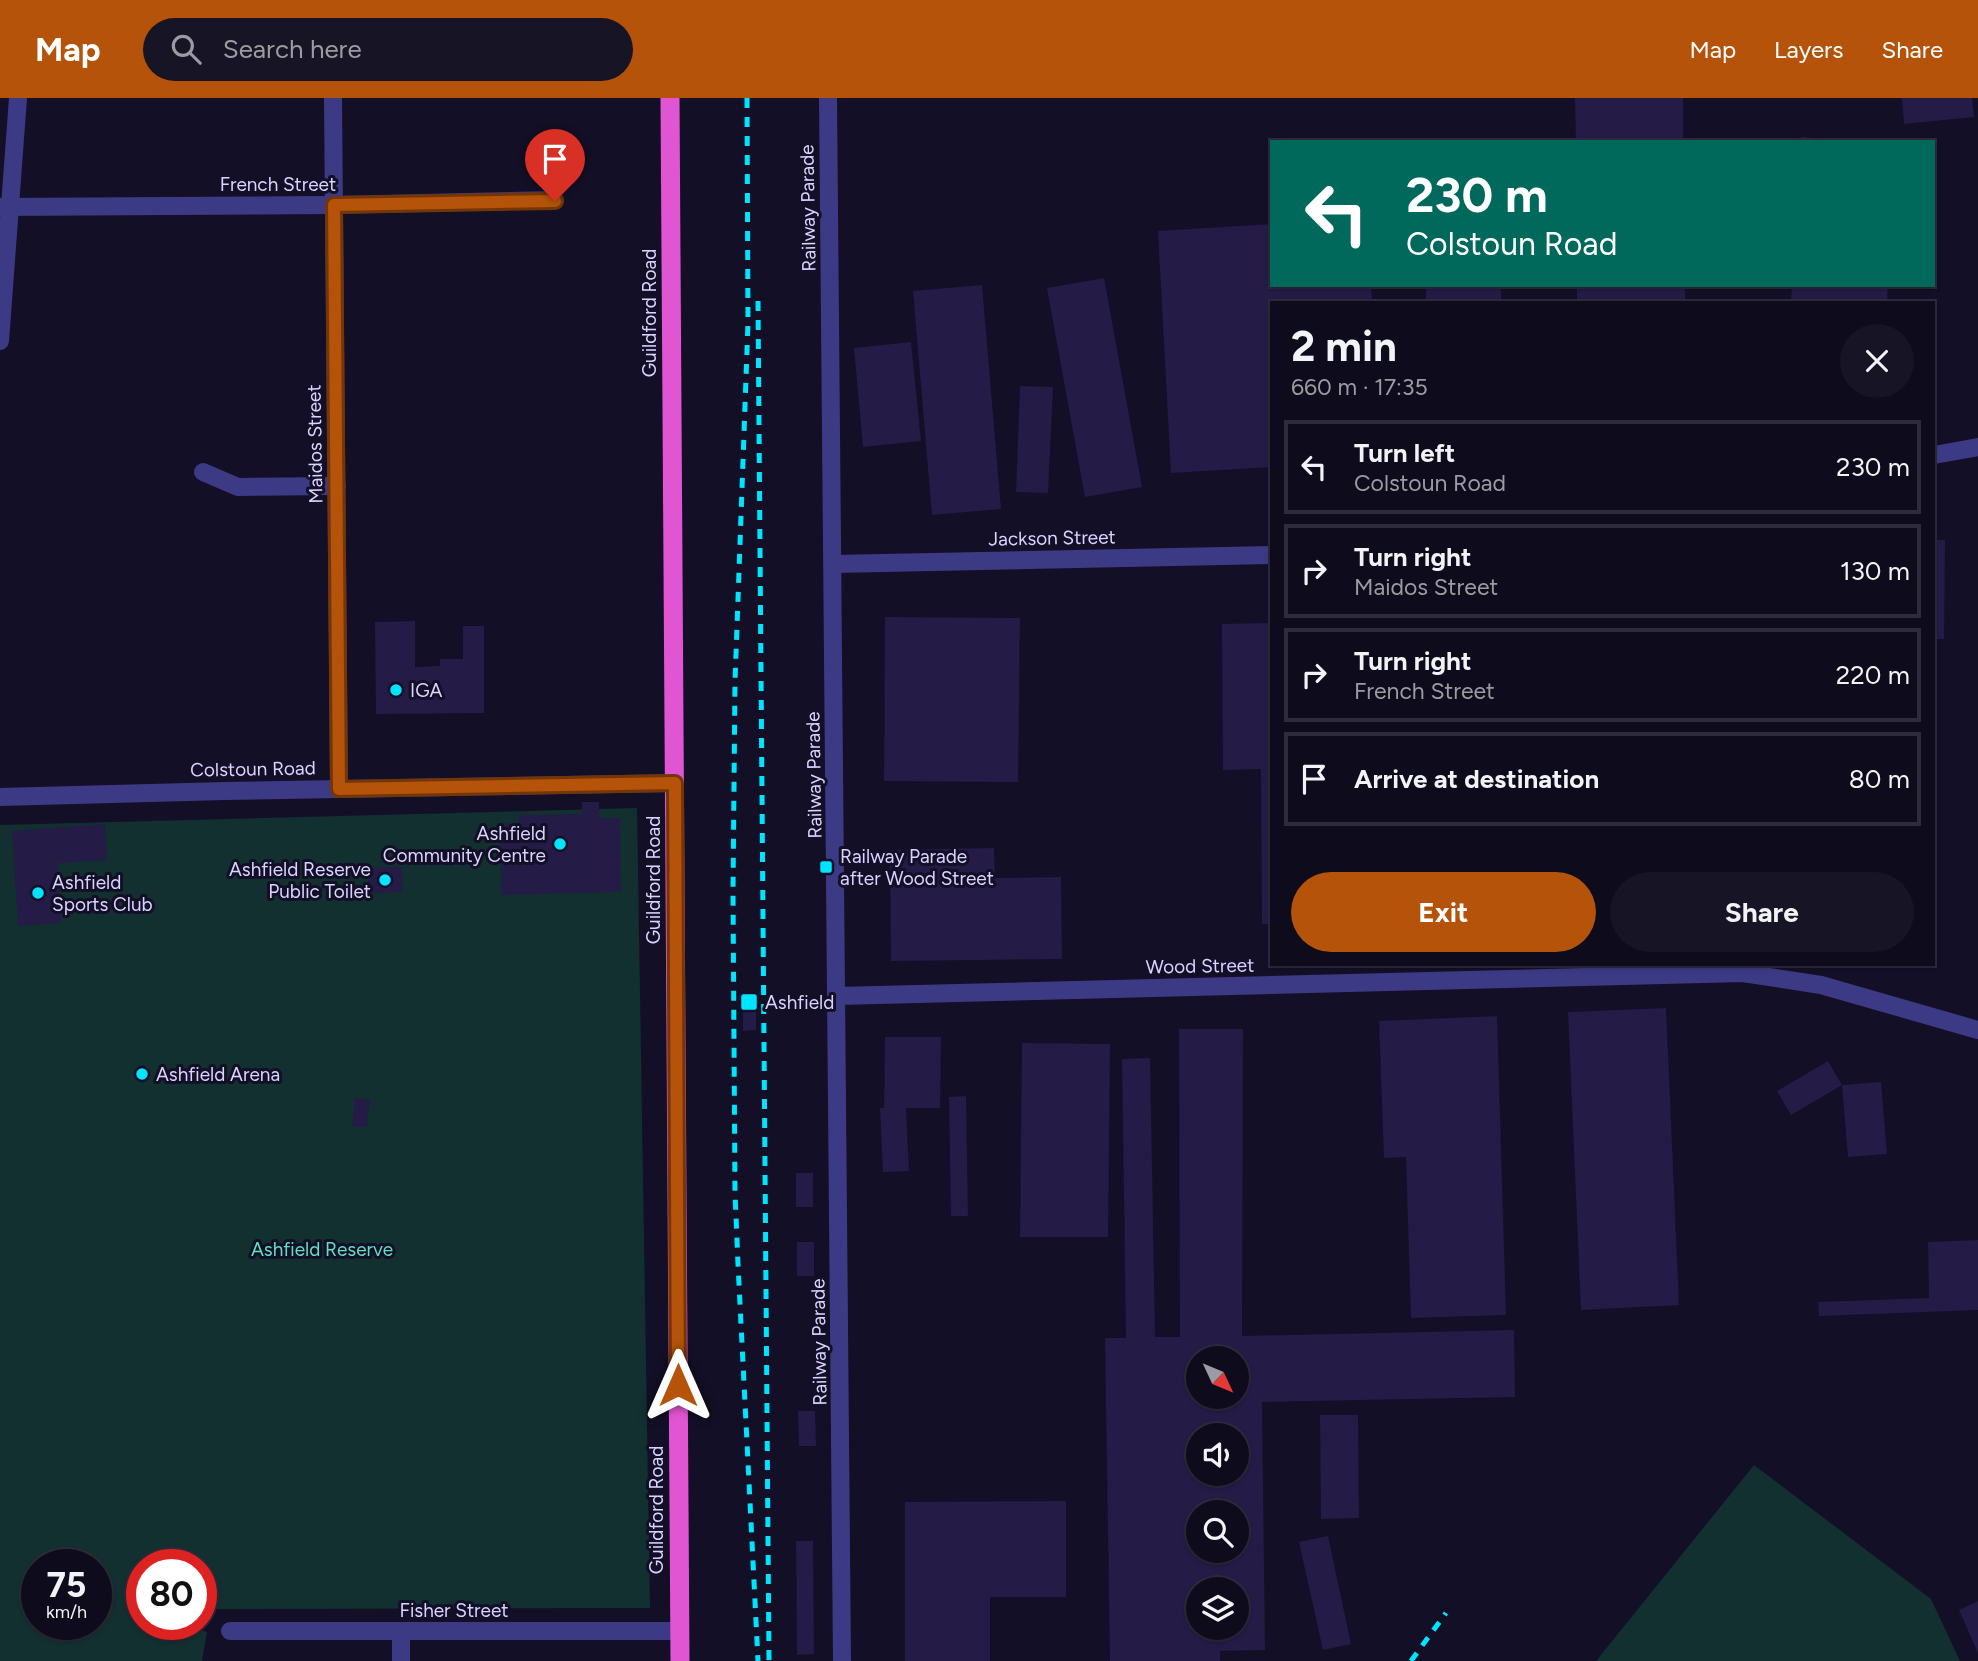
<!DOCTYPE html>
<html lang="en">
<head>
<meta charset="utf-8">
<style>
	body { margin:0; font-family:Figtree,sans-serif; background:#171425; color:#f1f3f6; height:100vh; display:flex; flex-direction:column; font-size:26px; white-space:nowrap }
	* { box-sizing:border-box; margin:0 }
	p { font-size:23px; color:#9b9ba3 }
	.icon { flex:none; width:38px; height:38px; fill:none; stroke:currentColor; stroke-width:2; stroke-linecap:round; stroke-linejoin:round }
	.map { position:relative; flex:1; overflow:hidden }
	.sheet { position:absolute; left:1270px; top:203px; width:665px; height:665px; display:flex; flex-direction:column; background:#0e0b1c; border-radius:0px; box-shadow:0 2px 5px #0004,0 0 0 2px #2e2b3b }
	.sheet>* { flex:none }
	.banner { position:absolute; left:1270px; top:42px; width:665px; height:147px; border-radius:0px; box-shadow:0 2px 5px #0004,0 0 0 2px #2e2b3b; background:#00695c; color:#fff; overflow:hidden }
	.needle { width:46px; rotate:134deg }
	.controls { position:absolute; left:1186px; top:1248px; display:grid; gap:14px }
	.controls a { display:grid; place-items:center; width:63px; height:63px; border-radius:50%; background:#0e0b1c; box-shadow:0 2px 5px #0004,0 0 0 2px #2e2b3b; font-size:35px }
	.speed { position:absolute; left:21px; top:1451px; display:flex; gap:14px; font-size:35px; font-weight:700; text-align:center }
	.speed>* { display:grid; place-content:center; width:91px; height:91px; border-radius:50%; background:#0e0b1c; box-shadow:0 2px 5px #0004,0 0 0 2px #2e2b3b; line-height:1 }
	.speed small { font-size:18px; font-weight:400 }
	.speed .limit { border:10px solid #d22; background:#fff; color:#111 }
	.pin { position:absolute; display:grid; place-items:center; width:60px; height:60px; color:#fff; margin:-72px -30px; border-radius:50% 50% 50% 0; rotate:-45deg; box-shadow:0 0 7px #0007 }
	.pin .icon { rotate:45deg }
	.me { position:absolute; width:77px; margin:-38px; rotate:0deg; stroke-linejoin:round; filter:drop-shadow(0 0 5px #0008) }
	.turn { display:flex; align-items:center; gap:24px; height:147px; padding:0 21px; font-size:32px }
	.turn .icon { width:91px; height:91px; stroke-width:2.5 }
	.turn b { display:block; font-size:49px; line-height:60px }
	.round { display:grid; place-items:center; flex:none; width:74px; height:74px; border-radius:37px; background:#171425 }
	.head { display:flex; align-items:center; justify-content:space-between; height:119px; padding:0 21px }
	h1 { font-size:42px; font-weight:700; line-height:52px }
	.button { display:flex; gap:14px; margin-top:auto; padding:14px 21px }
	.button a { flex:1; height:80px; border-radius:42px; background:#b45309; color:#fff; font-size:28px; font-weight:700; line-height:80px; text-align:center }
	.button a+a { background:#171425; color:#f1f3f6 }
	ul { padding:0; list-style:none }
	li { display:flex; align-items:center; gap:21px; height:94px; margin:0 14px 10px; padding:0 7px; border:4px solid #2e2b3b; border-radius:0px }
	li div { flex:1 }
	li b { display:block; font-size:26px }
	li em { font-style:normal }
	header { display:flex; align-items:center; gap:42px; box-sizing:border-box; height:98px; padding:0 35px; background:#b45309; color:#fff }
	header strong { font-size:33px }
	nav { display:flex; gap:38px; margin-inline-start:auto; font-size:24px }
	.search { width:490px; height:63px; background:#171425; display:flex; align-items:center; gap:18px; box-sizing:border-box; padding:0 24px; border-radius:38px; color:#9b9ba3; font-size:26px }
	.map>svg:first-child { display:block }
	.green { fill:#12302f; fill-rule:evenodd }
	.building { fill:#241b47; fill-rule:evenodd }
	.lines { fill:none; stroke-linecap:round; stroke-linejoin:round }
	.minor { stroke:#3d3a85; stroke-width:18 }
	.tertiary { stroke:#3d3a85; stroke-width:18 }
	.trunk { stroke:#e055d1; stroke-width:19 }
	.rail { stroke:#00e5ff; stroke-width:5; stroke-dasharray:10 9; stroke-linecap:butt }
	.route-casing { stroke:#753606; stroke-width:18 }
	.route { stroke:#b45309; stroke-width:12 }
	.poi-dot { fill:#00e5ff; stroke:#130f26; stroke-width:2.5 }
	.labels { text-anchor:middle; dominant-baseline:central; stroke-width:6; stroke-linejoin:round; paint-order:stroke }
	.street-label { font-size:19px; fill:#d9d4ff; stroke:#130f26 }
	.poi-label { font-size:19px; fill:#d9d4ff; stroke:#130f26; text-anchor:start }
	.park-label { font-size:19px; fill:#5fe0c0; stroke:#130f26 }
</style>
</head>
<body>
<header>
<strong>Map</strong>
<div class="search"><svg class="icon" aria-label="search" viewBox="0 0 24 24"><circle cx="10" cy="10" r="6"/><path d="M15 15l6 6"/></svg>Search here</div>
<nav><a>Map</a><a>Layers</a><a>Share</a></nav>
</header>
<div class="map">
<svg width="1978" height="1563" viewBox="0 0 1978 1563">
	<rect width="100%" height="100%" fill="#130f26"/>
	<g class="green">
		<path d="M637,710L650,1510L201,1511V1466H142V1526H188L207,1534L202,1563H0V727ZM37,1466H96V1526H37Z"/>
		<path d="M1754,1367L1931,1501L1960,1563H1596Z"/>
	</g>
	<g class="building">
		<path d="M1575,0H1683V44H1576Z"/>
		<path d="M1902,0H1972L1974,19L1904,26Z"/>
		<path d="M1802,39L1841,42V44H1802Z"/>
		<path d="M1272,126V187H1371L1372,205H1272V369L1171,375L1158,133Z"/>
		<path d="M1104,180L1142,389L1085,399L1047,190Z"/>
		<path d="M982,187L1001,411L932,417L913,193Z"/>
		<rect x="1426" y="187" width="75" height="18"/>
		<rect x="1577" y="187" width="108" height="18"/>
		<path d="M1792,187H1888L1887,205H1791Z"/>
		<path d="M911,244L921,343L863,349L854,250Z"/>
		<path d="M1020,288L1053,289L1048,395L1016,394Z"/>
		<path d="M1934,442H1945L1944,541H1934Z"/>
		<path d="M885,519L1020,520L1018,684L884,683Z"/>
		<path d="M415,523V569L440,568V561H463V528H484V615L376,616L375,524Z"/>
		<path d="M1272,525V826H1262L1261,671L1223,672L1222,526Z"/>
		<path d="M582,704H599V720H620L621,794L501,797L500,726L519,725V717L582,716Z"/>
		<path d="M105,726L107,762L58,765L61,825L18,828L12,733Z"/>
		<path d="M994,750L995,780L1061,779L1062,861L891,863L890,752Z"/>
		<path d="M402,769L403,794L369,795L368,770Z"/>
		<path d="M743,904H756V932L743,933Z"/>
		<path d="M1666,910L1679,1207L1581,1212L1568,914Z"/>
		<path d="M1497,918L1506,1217L1411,1220L1406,1059L1384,1060L1379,923Z"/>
		<path d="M1179,931H1243L1242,1238L1514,1232L1515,1299L1262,1304L1265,1552L1220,1553V1563H1110L1105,1240H1126L1122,961L1150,960L1155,1239H1180ZM1199,1260H1237V1298H1199ZM1199,1337H1237V1376H1199ZM1199,1414H1237V1452H1199ZM1199,1491H1237V1530H1199Z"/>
		<path d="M885,939H941L940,1010H906L909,1073L883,1074L880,1010H884Z"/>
		<path d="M1022,945L1110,946L1108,1139H1020Z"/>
		<path d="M1828,963L1842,987L1881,984L1887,1056L1848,1059L1842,987L1791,1017L1777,993Z"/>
		<path d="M966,998L968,1118H951L949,999Z"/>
		<path d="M355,1000L370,1002L367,1029L352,1028Z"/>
		<rect x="796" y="1075" width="17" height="34"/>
		<path d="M1978,1142V1212L1819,1218L1818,1204L1929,1200L1928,1144Z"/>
		<rect x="797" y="1144" width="17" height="34"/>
		<path d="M798,1313H815L816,1348H799Z"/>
		<path d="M1320,1317H1358L1359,1420L1321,1421Z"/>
		<path d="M1066,1403V1499H990V1563H905V1404Z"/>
		<path d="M1328,1438L1351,1546L1323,1552L1299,1444Z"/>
		<path d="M796,1443H813L814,1556L797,1557Z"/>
		<path d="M1978,1503V1555L1959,1512Z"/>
	</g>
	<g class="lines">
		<g class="minor">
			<path d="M333,0L339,691"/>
			<path d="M0,109L334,107L555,102"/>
			<path d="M0,243L18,0"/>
			<path d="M203,374L238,389L337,388"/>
			<path d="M837,898L1743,875L1821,887L1978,932"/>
			<path d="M230,1533H679"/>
			<path d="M401,1563V1533"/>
		</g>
		<g class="tertiary">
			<path d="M828,0L842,1563"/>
			<path d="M1934,357L1978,349"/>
			<path d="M833,466L1272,457"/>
			<path d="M0,699L225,693L675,685"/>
		</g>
		<path class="trunk" d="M670,0L680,1563"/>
		<g class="rail">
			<path d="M747,0L748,225L735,584L733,793L735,1095L738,1166L758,1563"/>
			<path d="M758,203L769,1563"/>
			<path d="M1411,1563L1446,1515"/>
		</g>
	</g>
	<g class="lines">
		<defs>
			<path id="route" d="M555,103L334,107L339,691L675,685L678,1287"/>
		</defs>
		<use href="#route" class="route-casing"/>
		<use href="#route" class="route"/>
	</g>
	<g class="poi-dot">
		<circle cx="396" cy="592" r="7"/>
		<circle cx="560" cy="746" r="7"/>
		<rect x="819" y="762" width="14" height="14" rx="3.5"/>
		<circle cx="385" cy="782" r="7"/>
		<circle cx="38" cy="795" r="7"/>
		<rect x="740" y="895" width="18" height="18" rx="3.5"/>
		<circle cx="142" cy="976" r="7"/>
	</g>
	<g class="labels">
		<g class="street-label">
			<text x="278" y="86">French Street</text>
			<text transform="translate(808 110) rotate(-91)">Railway Parade</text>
			<text transform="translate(649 215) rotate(-90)">Guildford Road</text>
			<text transform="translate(315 346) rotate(-91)">Maidos Street</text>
			<text transform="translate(1052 440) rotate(-1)">Jackson Street</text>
			<text transform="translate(253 671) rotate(-1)">Colstoun Road</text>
			<text transform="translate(814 677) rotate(-91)">Railway Parade</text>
			<text transform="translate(653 782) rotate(-90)">Guildford Road</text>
			<text transform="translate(1200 868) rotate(-1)">Wood Street</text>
			<text transform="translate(819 1244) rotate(-91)">Railway Parade</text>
			<text transform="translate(656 1412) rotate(-90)">Guildford Road</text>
			<text x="454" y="1512">Fisher Street</text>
		</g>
		<g class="poi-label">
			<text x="410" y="592">IGA</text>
			<text x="546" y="735" text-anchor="end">Ashfield<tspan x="546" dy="22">Community Centre</tspan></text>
			<text x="840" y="758">Railway Parade<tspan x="840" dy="22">after Wood Street</tspan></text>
			<text x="371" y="771" text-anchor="end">Ashfield Reserve<tspan x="371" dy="22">Public Toilet</tspan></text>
			<text x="52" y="784">Ashfield<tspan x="52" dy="22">Sports Club</tspan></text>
			<text x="765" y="904">Ashfield</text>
			<text x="156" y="976">Ashfield Arena</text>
		</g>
		<g class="park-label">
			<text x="322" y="1151">Ashfield Reserve</text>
		</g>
	</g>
</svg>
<div class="controls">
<a><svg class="needle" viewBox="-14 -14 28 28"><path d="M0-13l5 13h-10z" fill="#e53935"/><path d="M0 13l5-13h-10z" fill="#9b9ba3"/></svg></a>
<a><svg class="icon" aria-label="sound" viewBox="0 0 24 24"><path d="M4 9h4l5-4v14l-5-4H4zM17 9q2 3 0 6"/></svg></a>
<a><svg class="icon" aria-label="search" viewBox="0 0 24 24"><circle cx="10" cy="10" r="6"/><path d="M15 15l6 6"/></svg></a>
<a><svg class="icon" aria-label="layers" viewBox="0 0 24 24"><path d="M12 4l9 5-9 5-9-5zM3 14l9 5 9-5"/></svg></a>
</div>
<div class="speed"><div>75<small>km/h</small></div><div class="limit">80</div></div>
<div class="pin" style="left:555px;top:103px;background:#d93025"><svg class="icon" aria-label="arrive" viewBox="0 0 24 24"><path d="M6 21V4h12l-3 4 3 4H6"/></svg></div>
<svg class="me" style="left:678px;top:1287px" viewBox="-20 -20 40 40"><path d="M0-17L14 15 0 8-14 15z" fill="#b45309" stroke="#fff" stroke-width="4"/></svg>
<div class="banner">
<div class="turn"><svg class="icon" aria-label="left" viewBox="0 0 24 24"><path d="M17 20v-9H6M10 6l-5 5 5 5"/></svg><div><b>230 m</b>Colstoun Road</div></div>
</div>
<section class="sheet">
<div class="head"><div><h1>2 min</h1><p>660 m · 17:35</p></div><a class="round"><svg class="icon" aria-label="close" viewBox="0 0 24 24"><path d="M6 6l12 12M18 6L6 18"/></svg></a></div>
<ul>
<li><svg class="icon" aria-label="left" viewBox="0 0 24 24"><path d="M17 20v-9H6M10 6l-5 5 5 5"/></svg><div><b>Turn left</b><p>Colstoun Road</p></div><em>230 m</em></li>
<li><svg class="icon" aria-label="right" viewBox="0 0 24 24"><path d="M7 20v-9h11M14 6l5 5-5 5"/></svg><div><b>Turn right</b><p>Maidos Street</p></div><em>130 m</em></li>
<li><svg class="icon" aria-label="right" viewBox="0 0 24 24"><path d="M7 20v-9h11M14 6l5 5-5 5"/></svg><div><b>Turn right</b><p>French Street</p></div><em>220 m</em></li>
<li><svg class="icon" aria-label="arrive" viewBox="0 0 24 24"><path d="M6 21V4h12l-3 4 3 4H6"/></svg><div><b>Arrive at destination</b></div><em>80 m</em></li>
</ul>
<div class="button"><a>Exit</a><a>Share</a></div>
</section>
</div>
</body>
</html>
